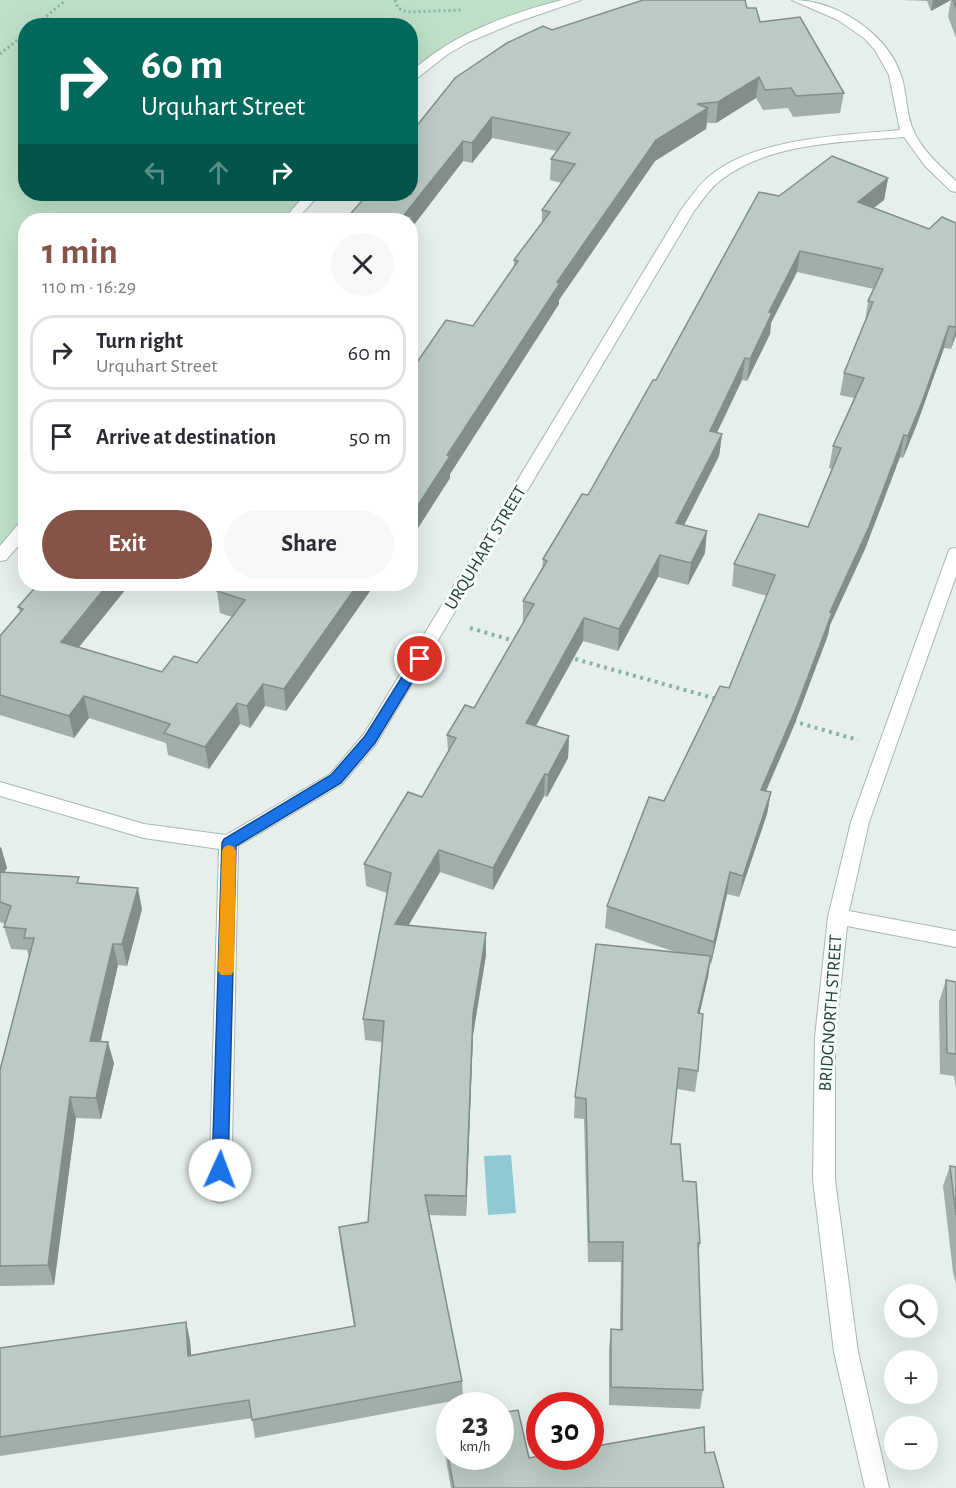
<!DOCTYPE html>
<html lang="en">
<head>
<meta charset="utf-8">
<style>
	body { margin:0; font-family:"Alegreya Sans",sans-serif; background:#f7f7f7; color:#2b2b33; height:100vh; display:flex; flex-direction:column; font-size:22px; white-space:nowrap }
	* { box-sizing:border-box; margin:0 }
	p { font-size:20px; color:#7c7c81 }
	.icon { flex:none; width:33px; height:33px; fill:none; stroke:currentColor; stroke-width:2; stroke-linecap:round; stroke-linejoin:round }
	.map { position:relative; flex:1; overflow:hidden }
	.details { position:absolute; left:18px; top:213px; width:400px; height:378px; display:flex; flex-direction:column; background:#fff; border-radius:24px; box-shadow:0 6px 24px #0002 }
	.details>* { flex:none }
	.guide { position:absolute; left:18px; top:18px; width:400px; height:183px; border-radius:24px; box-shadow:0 6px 24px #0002; background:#00695c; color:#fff; overflow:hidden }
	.buttons { position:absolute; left:884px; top:1284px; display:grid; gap:12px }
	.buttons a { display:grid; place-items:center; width:54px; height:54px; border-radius:50%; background:#fff; box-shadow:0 6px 24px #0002; font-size:30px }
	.speed { position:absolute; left:436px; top:1392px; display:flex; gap:12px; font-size:30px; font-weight:700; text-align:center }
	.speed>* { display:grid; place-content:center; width:78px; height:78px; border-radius:50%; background:#fff; box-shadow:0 6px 24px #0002; line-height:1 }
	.speed small { font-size:15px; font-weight:400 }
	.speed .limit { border:9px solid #d22; background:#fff; color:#111 }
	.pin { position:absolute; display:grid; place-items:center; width:51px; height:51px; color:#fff; margin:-26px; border:3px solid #fff; border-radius:50%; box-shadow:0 2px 6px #0007 }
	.me { position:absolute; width:66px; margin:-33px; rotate:2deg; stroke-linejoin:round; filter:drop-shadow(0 0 4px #0008) }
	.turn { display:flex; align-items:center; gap:21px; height:126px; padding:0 24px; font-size:27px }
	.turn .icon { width:78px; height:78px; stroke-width:2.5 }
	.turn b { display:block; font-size:42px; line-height:51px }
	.lanes { display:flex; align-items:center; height:57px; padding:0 24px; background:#0003; justify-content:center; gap:30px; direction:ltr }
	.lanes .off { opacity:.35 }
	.round { display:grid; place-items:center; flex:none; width:63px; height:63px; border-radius:32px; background:#f7f7f7 }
	.summary { display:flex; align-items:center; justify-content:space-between; height:102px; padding:0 24px }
	h1 { font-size:36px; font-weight:700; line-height:45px; color:#855347 }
	.button { display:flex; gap:12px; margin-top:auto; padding:12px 24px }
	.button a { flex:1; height:69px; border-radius:36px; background:#855347; color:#fff; font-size:24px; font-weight:700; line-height:69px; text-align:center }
	.button a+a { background:#f7f7f7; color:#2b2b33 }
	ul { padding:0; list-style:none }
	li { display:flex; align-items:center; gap:18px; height:75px; margin:0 12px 9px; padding:0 12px; border:3px solid #e1e1e2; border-radius:24px }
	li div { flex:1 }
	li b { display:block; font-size:22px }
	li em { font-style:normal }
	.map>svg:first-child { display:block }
	.green { fill:#bfe0c8 }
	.water { fill:#8ec9d4 }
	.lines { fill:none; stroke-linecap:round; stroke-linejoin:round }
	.minor-casing { stroke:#a8b8b2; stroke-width:2 }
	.path-far1 { stroke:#86b3a5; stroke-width:3; stroke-dasharray:2 3; stroke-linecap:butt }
	.path { stroke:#86b3a5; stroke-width:4; stroke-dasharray:3 4.5; stroke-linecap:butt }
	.minor { fill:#fff; fill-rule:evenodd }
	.wall { fill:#a1aea9 }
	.shaded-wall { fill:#838d89 }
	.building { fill:#bbcac4; stroke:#838d89; stroke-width:1.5 }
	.route { fill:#1a73e8; stroke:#114b97; stroke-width:1.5 }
	.slow { fill:#f59e0b }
	.labels { text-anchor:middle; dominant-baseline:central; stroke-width:6; stroke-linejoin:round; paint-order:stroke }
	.street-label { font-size:18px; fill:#24423a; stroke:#f7fbf9 }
</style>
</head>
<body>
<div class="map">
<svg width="956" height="1488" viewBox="0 0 956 1488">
	<rect width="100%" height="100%" fill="#e6efeb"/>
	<path class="green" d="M0,0H575L457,44L411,79V26H26V194H313L289,220H26L25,526L0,556Z"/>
	<path class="water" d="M511,1155L516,1213L488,1215L484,1156Z"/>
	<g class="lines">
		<defs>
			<g id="minor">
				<path d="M562,0H581L514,23L469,42L448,54L411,83V72C452,34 508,14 562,0Z"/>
				<path d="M792,0C837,0 889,34 902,78C907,96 906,115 914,132C923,151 941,167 956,181V192L951,191L925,166L904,137C845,142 770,142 721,180C710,188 702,201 694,211L376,744L342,784L238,846L231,1193L228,1200L220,1203L212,1200L209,1193L219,849L144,838L0,796V782L144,824L226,835L330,774L364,734L681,210C690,198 699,184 711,175C755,138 845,135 900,130L889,75L875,50L864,38L838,20Z"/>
				<path d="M306,194H320L296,220H283Z"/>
				<path d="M26,521V537L6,560L0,561V546L20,522Z"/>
				<path d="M956,548V576L869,822L849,911L956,931V947L847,926L835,1037V1180L858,1352L889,1488H865L834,1352L813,1180L815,1037L828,917L851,822L948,553L950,549Z"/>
			</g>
		</defs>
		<use href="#minor" class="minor-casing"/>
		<g class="path-far1">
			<path d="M395,0L398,8L406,12L463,10"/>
			<path d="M35,26L66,0"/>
			<path d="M0,54L26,33"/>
		</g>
		<g class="path">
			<path d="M470,628L518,642"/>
			<path d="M568,657L717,699"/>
			<path d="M793,721L858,740"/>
		</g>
		<use href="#minor" class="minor"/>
	</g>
	<g class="wall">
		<path d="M901,0H956V38L948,16L951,0L931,11L927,1Z"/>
		<path d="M747,8L760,22L844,93L840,113L793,117L788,108L763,110L756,98L716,123H707L706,129L655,161L559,300V304L450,474V478L411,539L473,326L514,266V260L542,223V210L562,183L550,180L551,159L557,151L492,138L472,163L463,161L413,226V238L345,220L552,30Z"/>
		<path d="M888,178L884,200L873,208L929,229L956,223V335L951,349L944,348L917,424L903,458L900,457L865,549L830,625L828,635L793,728L766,791L771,792L767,814L739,897L727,894L711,964L710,963L708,977L699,1013L698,1071L695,1092L677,1089L671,1144L700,1243L698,1255L703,1390L700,1409L609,1405V1348L611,1329L620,1330L621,1262H588L584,1119L574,1118L575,1097L678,953L605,928L607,906L664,801L729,688L767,596L732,586L734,564L808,527L832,469L829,468L833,446L854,398L840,395L844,373L865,323L868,301L874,289L797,272L771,323L770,334L747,381L742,380L717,433L722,434L719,456L684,525L705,553L688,585L658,577L618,651L583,641L536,726L569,736L568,758L547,797L544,796L493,890L440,872L408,925L486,955L473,1035L466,1216L429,1215L462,1381L463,1399L255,1438L252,1418L0,1456V1348L186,1322L190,1341L191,1355L354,1326L341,1247L339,1227L368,1222L382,1042L365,1040L363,1019L387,893L366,886L364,864L422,797L448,752L447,735L474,708L523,623V601L542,569L543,559L588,495L656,380L779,196Z"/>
		<path d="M38,584H130L79,647L162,672L197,663L232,617L220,613L217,591L375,584L286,711L265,706L250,728L240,724L209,769L168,755L166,743L89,718L74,738L0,715V636L20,612L18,607Z"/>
		<path d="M0,846L7,868L4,872L81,884L142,909L127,966L118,965L100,1042L114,1063L101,1119L76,1118L54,1285L0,1286V1070L29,957L27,950L11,949L4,927L5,924L0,922Z"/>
		<path d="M946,980L956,982V1088L954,1076L940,1074L939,1002Z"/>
		<path d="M950,1166L956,1167V1285L953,1272L943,1186Z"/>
		<path d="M442,1425L529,1458L705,1453L724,1488H451L443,1443Z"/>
	</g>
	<g class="shaded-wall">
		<path d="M933,0H951L931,11Z"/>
		<path d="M759,77L756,98L716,123L718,102Z"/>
		<path d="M708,108L706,129L655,161L559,300V304L450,474V478L411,539V516L447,455L557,282L656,140Z"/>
		<path d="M492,117V138L472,163V143Z"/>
		<path d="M463,141V161L413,226V238L411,241V220H404V215Z"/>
		<path d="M888,178L884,200L854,223L858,202Z"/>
		<path d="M800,251L797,272L771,323L770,334L747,381L750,359L769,312Z"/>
		<path d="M949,326L944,348L917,424L903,458L908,436Z"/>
		<path d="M956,326V335L951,349Z"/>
		<path d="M745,358L742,380L707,453L710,431Z"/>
		<path d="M722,434L719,456L674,545L676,523Z"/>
		<path d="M904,435L900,457L865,549L830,625L828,635L793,728L757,812L761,790L830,612Z"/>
		<path d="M707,531L705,553L688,585L691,563Z"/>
		<path d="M660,555L658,577L618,651L619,629Z"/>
		<path d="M108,584H130L66,663L61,642Z"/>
		<path d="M358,584H375L286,711L284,689Z"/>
		<path d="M584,618L583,641L525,745L526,723Z"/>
		<path d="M263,684L265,706L250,728L247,706Z"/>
		<path d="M84,696L89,718L74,738L69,716Z"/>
		<path d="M237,703L240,724L209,769L205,747Z"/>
		<path d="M569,736L568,758L547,797L548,775Z"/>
		<path d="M545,774L544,796L493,890V868Z"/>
		<path d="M771,792L767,814L739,897L743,876Z"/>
		<path d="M1,847L7,868L0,878V848Z"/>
		<path d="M439,850L440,872L397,945L395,924Z"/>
		<path d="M730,872L727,894L711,964L714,942Z"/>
		<path d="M138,888L142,909L127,966L122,944Z"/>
		<path d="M486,933V955L473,1035L466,1216V1196L473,1014Z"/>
		<path d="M113,944L118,965L96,1062L90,1041Z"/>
		<path d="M711,956L708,977L695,1034L698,1013Z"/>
		<path d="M108,1042L114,1063L101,1119L96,1098Z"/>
		<path d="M70,1097L76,1118L54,1285L48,1265Z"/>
		<path d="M186,1322L190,1341L193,1375L188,1356Z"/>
	</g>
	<g class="building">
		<path d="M643,0H745L747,8H756L760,22L800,17L844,93L796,96L791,88L765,90L759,77L718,102L697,104L708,108L656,140L557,282L560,283L447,455L450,456L411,516V371L446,320L473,326L518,261L514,260L550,212L542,210L575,164L551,159L570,133L492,117L472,143L463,141L404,215L413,217L410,220H345L368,194H411V133L455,78L507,43L543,26L552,30Z"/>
		<path d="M953,0H956V8Z"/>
		<path d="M832,156L888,178L858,202L929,229L942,217L956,223V326L955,327L949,326L922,402L908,436L904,435L869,527L830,612L832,613L797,706L761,790L771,792L743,876L730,872L714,942L607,906L649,797L664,801L720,686L729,688L775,575L734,564L759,514L808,527L841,448L833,446L864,378L844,373L873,302L868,301L883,269L800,251L769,312L772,313L750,359L745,358L710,431L722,434L676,523L707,531L691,563L660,555L619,629L584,618L526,723L569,736L548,775L545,774L493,868L439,850L395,924L486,933L473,1014L466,1196L425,1195L462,1381L252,1420L249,1400L0,1437V1348L186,1322L188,1356L355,1326L339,1227L368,1222L384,1021L363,1019L391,873L364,864L408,792L422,797L456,738L447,735L465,705L474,708L534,604L523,601L547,561L543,559L582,494L588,495L653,380H656L759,192L779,196Z"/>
		<path d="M38,584H108L61,642L162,672L174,656L197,663L245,600L217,591L223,584H358L284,689L263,684L247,706L237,703L205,747L164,733L170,724L84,696L69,716L0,695V636L23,609L18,607Z"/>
		<path d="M0,872L79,877L77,883L138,888L122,944H113L90,1041L108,1042L96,1098L70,1097L48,1265L0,1266V1070L34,938H24L26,929L4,927L11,906L0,902Z"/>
		<path d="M596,944L711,956L698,1013L703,1014L698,1071L679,1068L671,1144H680L683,1181L696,1182L700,1243H698L703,1390L611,1387V1329L622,1330L623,1242H589L586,1099L575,1097Z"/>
		<path d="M946,980L956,982V1054L947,1053Z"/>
		<path d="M950,1166L956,1167V1215Z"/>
		<path d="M518,1410L529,1458L540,1456H591V1447L704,1427L705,1453L714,1452L724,1488H454L442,1425L450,1423V1456H501V1413Z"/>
	</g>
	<path class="route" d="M420,654L426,659L375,743L341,783L236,846L228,1170L226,1175L220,1177L214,1175L212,1170L222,843L224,839L331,775L365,736L415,656Z"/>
	<path class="slow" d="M229,845L234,847L236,851L234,971L231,975H221L218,971L222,851L224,847Z"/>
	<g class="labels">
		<g class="street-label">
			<text transform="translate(486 548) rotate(-59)">URQUHART STREET</text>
			<text transform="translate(831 1013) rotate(-86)">BRIDGNORTH STREET</text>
		</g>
	</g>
</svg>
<div class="buttons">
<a><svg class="icon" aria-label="search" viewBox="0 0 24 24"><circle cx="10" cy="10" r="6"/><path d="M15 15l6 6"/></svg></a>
<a>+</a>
<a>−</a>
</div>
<div class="speed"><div>23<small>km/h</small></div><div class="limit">30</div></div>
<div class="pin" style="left:420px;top:659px;background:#d93025"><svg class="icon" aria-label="arrive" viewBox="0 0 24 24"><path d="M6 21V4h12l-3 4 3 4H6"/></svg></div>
<svg class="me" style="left:220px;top:1170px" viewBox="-20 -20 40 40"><circle r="19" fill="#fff"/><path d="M0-13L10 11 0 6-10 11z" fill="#1a73e8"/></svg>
<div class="guide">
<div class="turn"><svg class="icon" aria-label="right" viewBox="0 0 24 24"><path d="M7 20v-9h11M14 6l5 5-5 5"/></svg><div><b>60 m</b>Urquhart Street</div></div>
<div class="lanes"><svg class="icon off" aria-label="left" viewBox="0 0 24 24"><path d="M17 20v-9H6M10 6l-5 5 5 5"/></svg><svg class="icon off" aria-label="ahead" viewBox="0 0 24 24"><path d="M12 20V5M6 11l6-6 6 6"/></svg><svg class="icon" aria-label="right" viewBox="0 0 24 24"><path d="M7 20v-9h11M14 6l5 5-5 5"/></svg></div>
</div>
<section class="details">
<div class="summary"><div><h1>1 min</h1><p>110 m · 16:29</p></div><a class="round"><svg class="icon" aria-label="close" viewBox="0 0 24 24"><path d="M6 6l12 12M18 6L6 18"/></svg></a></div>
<ul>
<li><svg class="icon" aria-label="right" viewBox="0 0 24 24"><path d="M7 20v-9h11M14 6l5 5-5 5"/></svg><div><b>Turn right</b><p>Urquhart Street</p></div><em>60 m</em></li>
<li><svg class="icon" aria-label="arrive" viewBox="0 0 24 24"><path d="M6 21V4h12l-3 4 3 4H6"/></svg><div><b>Arrive at destination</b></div><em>50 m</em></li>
</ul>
<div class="button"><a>Exit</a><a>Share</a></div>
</section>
</div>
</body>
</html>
